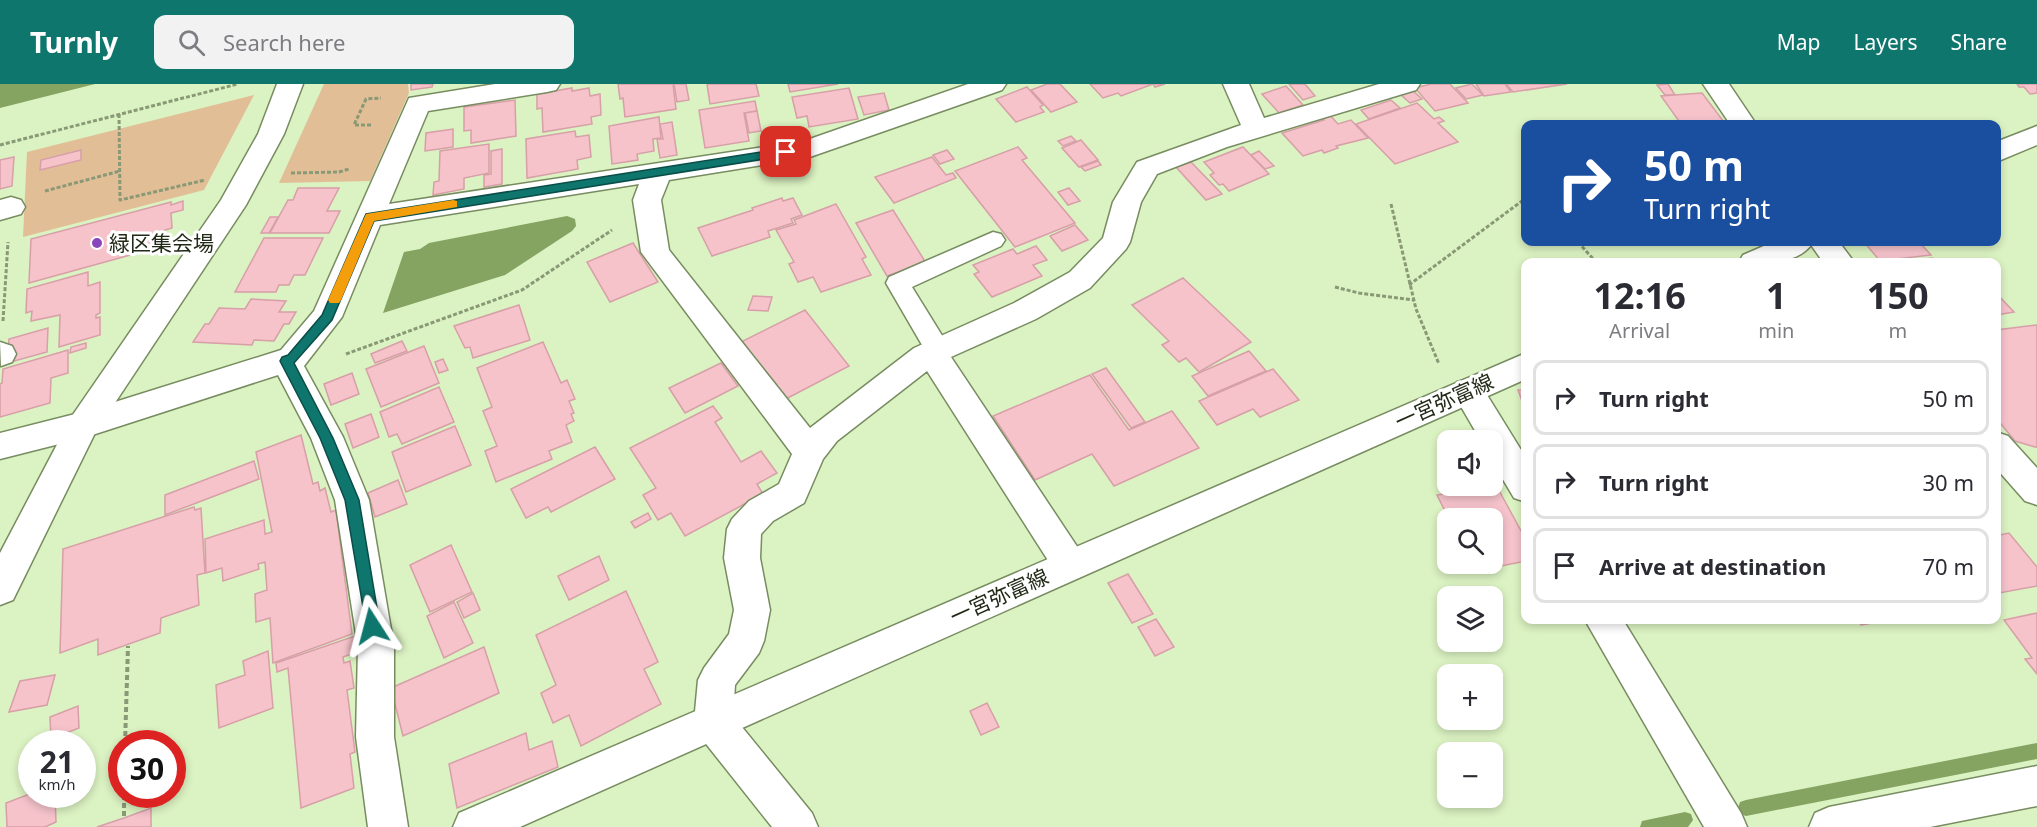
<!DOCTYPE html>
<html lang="en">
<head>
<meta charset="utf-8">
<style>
	body { margin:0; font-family:"Noto Sans","Noto Sans JP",sans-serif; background:#f2f2f3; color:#2b2b33; height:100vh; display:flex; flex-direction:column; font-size:22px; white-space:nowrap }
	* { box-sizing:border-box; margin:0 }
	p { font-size:20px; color:#7c7c81 }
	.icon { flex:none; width:33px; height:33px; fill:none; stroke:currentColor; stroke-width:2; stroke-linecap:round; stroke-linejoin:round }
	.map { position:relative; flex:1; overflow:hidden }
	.sheet { position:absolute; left:1521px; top:174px; width:480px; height:366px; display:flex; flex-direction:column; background:#fff; border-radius:12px; box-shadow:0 3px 9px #0003 }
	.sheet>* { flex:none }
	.guide { position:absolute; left:1521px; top:36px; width:480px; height:126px; border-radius:12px; box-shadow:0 3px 9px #0003; background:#1a4fa0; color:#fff; overflow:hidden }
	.controls { position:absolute; left:1437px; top:346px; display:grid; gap:12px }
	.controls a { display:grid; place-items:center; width:66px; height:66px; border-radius:12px; background:#fff; box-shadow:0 3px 9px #0003; font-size:30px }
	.speed { position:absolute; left:18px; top:646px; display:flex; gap:12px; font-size:30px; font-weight:700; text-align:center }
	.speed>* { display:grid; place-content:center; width:78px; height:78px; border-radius:50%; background:#fff; box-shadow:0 3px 9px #0003; line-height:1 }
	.speed small { font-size:15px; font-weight:400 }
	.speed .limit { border:9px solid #d22; background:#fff; color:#111 }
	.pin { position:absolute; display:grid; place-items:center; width:51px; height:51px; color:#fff; margin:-26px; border-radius:12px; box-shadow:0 3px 9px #0006 }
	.me { position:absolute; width:66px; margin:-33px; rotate:351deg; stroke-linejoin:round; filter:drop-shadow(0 0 4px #0008) }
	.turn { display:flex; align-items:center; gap:21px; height:126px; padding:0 24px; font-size:27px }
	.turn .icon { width:78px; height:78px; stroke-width:2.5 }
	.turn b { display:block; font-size:42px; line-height:51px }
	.eta { display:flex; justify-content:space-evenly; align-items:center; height:102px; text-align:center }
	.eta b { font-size:36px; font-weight:700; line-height:42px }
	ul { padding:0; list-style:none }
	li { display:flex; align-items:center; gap:18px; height:75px; margin:0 12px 9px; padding:0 12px; border:3px solid #e1e1e2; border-radius:12px }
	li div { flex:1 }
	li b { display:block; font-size:22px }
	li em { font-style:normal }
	header { display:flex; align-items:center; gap:36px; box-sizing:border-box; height:84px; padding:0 30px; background:#0f766e; color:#fff }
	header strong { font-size:28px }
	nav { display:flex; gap:33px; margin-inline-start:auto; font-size:21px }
	.search { width:420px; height:54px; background:#f2f2f3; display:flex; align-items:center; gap:15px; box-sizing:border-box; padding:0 21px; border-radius:12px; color:#7c7c81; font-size:22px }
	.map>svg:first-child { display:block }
	.green { fill:#e2be97 }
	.water { fill:#85a361 }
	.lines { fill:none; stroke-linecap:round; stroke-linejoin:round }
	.stream { fill:#85a361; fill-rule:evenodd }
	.building { fill:#f6c3cb; stroke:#d79fa7; stroke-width:1.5 }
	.service-casing { stroke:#778c60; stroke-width:3 }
	.minor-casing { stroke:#778c60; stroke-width:3 }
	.tertiary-casing { stroke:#778c60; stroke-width:3 }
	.secondary-casing { stroke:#778c60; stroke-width:3 }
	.path-far1 { stroke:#899976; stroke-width:3; stroke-dasharray:4 2; stroke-linecap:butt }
	.path { stroke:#899976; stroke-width:4; stroke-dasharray:5 3; stroke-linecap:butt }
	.service { fill:#fff; fill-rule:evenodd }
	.minor { fill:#fff; fill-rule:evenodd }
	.tertiary { fill:#fff; fill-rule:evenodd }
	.secondary { fill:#fff; fill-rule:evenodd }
	.route { fill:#0f766e; stroke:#0a4d48; stroke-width:1.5 }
	.slow { fill:#f59e0b }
	.poi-dot { fill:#8945b9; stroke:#fff; stroke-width:2 }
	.labels { text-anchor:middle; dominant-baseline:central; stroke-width:6; stroke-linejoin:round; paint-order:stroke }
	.poi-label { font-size:21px; fill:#212917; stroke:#fff; text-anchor:start }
	.street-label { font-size:21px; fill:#212917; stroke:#fff }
</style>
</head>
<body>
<header>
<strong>Turnly</strong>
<div class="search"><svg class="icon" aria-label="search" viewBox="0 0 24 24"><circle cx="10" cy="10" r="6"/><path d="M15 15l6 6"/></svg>Search here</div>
<nav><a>Map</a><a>Layers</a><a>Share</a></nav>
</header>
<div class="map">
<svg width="2037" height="743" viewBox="0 0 2037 743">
	<rect width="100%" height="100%" fill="#dbf2c2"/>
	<g class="green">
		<path d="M324,0H408L409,9L370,97L279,99Z"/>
		<path d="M254,11L204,106L23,153L27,68Z"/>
	</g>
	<g class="water">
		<path d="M0,0H95L0,24Z"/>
		<path d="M567,132L575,135L576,142L572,147L505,191L383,229L404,168L420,165L429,159Z"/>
	</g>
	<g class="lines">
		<g class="stream">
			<path d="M2037,659V675L1746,732L1740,730L1738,724L1740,718L1746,716Z"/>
			<path d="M1685,728L1691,730L1693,736L1688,743H1640L1642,737Z"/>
		</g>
	</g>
	<g class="building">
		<path d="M411,0H433L432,3L411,6Z"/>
		<path d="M618,0H673L676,25L625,33L623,14L620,15Z"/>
		<path d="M674,0H686L689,16L677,18Z"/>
		<path d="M707,0H756L759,12L710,20Z"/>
		<path d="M788,0H838L790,8Z"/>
		<path d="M1047,0H1060L1077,18L1051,28L1031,6Z"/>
		<path d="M1090,0H1165L1155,3L1153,0L1121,12L1118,9L1103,14Z"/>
		<path d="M1289,0H1305L1315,12L1303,16Z"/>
		<path d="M1431,0H1450L1468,19L1435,27L1415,4Z"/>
		<path d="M1472,0L1483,11L1466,15L1456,4Z"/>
		<path d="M1476,0H1505L1511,8L1484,12Z"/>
		<path d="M1506,0H1567L1513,8Z"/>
		<path d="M1668,0L1675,11H1665L1657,1Z"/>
		<path d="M2017,0H2037V9L2030,10L2024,3H2019Z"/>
		<path d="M1286,2L1303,21L1279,29L1262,10Z"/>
		<path d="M1027,3L1043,21L1040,23L1044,28L1016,38L996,15Z"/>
		<path d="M572,4V7L589,4L590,12L600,10L601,31L591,33L592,40L543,48L542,24L537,25V10Z"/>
		<path d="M849,4L858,35L809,43L807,32L797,34L792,13Z"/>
		<path d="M1412,6L1422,15L1410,19L1400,10Z"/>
		<path d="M884,9L889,26L864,31L858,13Z"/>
		<path d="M1702,9L1724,38L1681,40L1661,12Z"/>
		<path d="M515,16L516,52L471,59V46L464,47V23Z"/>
		<path d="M1391,16L1400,24L1369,35L1361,26Z"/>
		<path d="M755,17L757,27L744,29L749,57L705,64L699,26Z"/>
		<path d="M1417,19L1434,35L1439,33L1444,37L1438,39L1458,58L1395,80L1356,40Z"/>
		<path d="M757,27L761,47L749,49L745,29Z"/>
		<path d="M1329,30L1338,40L1351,36L1368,54L1336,62L1338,64L1324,69L1322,66L1303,72L1282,49L1324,36L1320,33Z"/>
		<path d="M659,33L661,54L653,55L654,67L637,70L638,76L612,80L609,42Z"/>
		<path d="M672,38L677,71L660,74L657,55H663L660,40Z"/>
		<path d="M453,45V63L425,67L426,49Z"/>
		<path d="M575,47L576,53L589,51L591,73L577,76L578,85L527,94L526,55Z"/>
		<path d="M1071,52L1076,57L1063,62L1058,57Z"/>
		<path d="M1081,56L1098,76L1079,83L1062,64Z"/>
		<path d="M489,60V89L464,94V105L433,111L434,98L439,97L440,67Z"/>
		<path d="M1018,63L1027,74L1022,76L1075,139L1015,163L955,87Z"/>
		<path d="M1243,63L1269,90L1229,107L1223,100L1219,101L1210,91L1214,89L1204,78Z"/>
		<path d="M502,65V100L484,103V91L491,90V67Z"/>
		<path d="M81,66V76L40,86L41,76Z"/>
		<path d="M947,66L954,75L940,80L933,71Z"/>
		<path d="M1259,67L1274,82L1265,85L1251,71Z"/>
		<path d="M14,73L12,102L0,105V76Z"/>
		<path d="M932,73L946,91L953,89L956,94L894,119L875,93Z"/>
		<path d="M1098,77L1101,81L1085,87L1081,83Z"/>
		<path d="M1191,78L1222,110L1206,116L1176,83Z"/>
		<path d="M298,104H339L327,127H340L329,149H270L288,116H293Z"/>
		<path d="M1069,104L1080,117L1068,121L1058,108Z"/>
		<path d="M782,114L783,117L793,114L802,131L791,135L793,139L768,147L770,153L712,172L698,144L753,126L752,124Z"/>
		<path d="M183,117V126L171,129L172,144L162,147L163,162L29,199L31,155L171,118V121Z"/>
		<path d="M836,120L866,173L862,175L871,191L821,208L813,193L798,198L789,180L794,178L776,146L796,140L794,136Z"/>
		<path d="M893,126L926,179L887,192L856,139Z"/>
		<path d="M270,133H278L269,149H261Z"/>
		<path d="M1075,141L1088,156L1062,167L1050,152Z"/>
		<path d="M264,154H323L305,191H294L289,201H279L276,208H235Z"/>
		<path d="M1864,158H1919L1931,171L1880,177Z"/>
		<path d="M633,159L658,198L610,218L587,178Z"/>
		<path d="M1036,162L1047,176L1033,181L1042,192L992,213L974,190L979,188L973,181L1013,165L1017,170Z"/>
		<path d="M1933,174L1937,178H1893Z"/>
		<path d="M88,188V202L100,198V229L96,231V234L100,233V251L59,263L60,231L31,237L32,227L26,229L27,205Z"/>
		<path d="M1183,194L1251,258L1199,288L1186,274L1179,278L1162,261L1169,257L1132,221Z"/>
		<path d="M1996,209L2014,228L1996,231Z"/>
		<path d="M753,212L772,213L768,227L748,226Z"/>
		<path d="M251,215L286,217L279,228H296L289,240H284L274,257L254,256L252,261L193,258L205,240H209L219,224L245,225Z"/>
		<path d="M519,221L530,256L473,274L470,263L465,264L454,242Z"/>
		<path d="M805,226L849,282L782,317L739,259Z"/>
		<path d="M2037,241V363H2035L2015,357L1996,334V246Z"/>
		<path d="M48,244L47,268L7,279L9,255Z"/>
		<path d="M402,257L407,267L375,279L371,270Z"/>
		<path d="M543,258L561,299L567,296L575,315L569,317L574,329L571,330L574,337L566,341L572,358L549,367L552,375L496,398L485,367L497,362L483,327L492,323L477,284Z"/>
		<path d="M86,259V264L70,269L71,263Z"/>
		<path d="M424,262L439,299L381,323L366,285Z"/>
		<path d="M68,266V289L51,294L50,319L0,333V300L2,299L3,285Z"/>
		<path d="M1249,267L1266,287L1208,312L1192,292Z"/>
		<path d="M443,275L448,286L439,289L435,278Z"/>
		<path d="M721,279L738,302L685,329L669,304Z"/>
		<path d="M1106,284L1145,338L1131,344L1092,290Z"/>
		<path d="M1273,285L1299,316L1260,333L1253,325L1217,341L1199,317Z"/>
		<path d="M352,289L359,310L331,321L324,300Z"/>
		<path d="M1090,291L1129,346L1172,327L1199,364L1114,402L1092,370L1035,396L993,332Z"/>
		<path d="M439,303L454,338L402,360L397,350L389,353L380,328Z"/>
		<path d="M1518,306H1526V328Z"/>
		<path d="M713,322L722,334L715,338L741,378L761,367L777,389L757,400L763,410L685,452L671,429L658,436L643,411L656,404L630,364Z"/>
		<path d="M371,330L379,353L353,364L345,340Z"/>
		<path d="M455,342L471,381L406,408L392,368Z"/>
		<path d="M301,351L313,400L318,398L320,407L325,404L331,428L336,426L352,550L273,579L270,534L256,538L255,510L267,506L265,478L258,480L259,485L223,497L222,484L206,489L205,455L264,436L265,450L272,448L256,368Z"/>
		<path d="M595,363L615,395L551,428L548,423L526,434L511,405Z"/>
		<path d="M254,377L259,395L165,431V411Z"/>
		<path d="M398,396L407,420L375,433L368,409Z"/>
		<path d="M1495,399L1526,456V477L1476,487L1472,480H1492V435H1449L1437,411L1492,402Z"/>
		<path d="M194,423L195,426L201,424L205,489L197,491L199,521L161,534L160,549L98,571V555L60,569L63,465Z"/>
		<path d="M648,429L651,435L635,444L631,438Z"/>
		<path d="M1996,445L2000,451L2009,449L2037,483V502L1999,509L1996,506Z"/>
		<path d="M451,461L472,508L430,528L410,481Z"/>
		<path d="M599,472L609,496L569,516L558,492Z"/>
		<path d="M1128,490L1153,530L1132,539L1108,499Z"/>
		<path d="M626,507L658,578L644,585L661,620L581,662L569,631L553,639L541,609L556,601L536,551Z"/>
		<path d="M473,509L480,526L464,534L457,518Z"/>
		<path d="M454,518L473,559L444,574L427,532Z"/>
		<path d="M2037,529V590L2025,575L2032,574L2004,536Z"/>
		<path d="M1156,535L1174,563L1155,572L1138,543Z"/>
		<path d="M1858,536H1891L1861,541Z"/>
		<path d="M355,552L357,568L343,573L344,579L350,577L354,604L347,606L355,668L350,670L354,704L301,724L288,584L277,588L276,579Z"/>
		<path d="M484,563L499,609L403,652L391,604Z"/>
		<path d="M268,567L273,624L219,644L216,601L245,591L243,577Z"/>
		<path d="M55,591L47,621L9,628L20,597Z"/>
		<path d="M987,619L999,643L981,651L970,627Z"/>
		<path d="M78,622L79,644L51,655L50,633Z"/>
		<path d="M526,649L529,666L552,657L558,683L457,724L449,680Z"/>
		<path d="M32,709V711H55L56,738L45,743H7L6,719Z"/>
		<path d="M151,724V743H97L124,734Z"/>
	</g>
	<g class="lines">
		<defs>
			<path id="service" d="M993,148L1001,150L1005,156L1001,162L912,203L951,266L947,273L938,276L929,273L886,199L889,193Z"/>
			<g id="minor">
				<path d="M495,0H560L556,6L547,8L428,27L389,120L804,57L968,0H1006L1002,6L807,74L669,96L661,116L669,166L810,344L914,264L1014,219L1070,188L1103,154L1113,118L1137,78L1241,41L1223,0H1249L1264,34L1379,0H1420L1416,6L1227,63L1157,90L1141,118L1130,158L1126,165L1090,204L1036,235L951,273L1082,470L1088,481L1082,492L1070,496L1058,492L927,287L837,357L823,375L804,419L773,437L761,450L760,474L770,526L764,557L759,569L735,601L733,632L812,729L818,743H772L699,651L694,638L698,596L704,584L729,550L734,526L724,474L727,445L732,435L749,417L779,400L792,370L641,168L633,116L639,100L380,141L342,233L304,282L343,353L369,416L394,563V653L408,743H368L356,653L358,563L335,416L311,354L278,291L83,354L0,375V349L83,328L281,266L314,227L409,14Z"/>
				<path d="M1703,0H1729L1756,40H1730Z"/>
				<path d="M11,113L21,116L25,123L21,130L0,136V116Z"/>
				<path d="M1809,158H1839L1854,178H1823Z"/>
				<path d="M0,258L12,262L16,270L12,278L1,282Z"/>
				<path d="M1468,295L1479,298L1526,374V418L1514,414L1492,377V357H1481L1452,307L1457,298Z"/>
				<path d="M1996,348L2008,352L2037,384V421L2025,417L1996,384Z"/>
				<path d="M1585,536H1623L1741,729L1747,743H1704Z"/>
				<path d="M2037,682V722L1930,743H1809L1815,729L1829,723Z"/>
			</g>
			<path id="tertiary" d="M277,0H303L284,50L246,121L95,349L13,516L0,521V469L72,332L221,116L258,50Z"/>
			<g id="secondary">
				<path d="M2037,42V61L1996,78V58Z"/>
				<path d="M1773,158H1813C1799,182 1763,178 1739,178L1743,171Z"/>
				<path d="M1526,269V295L520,743H453L459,729Z"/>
			</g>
		</defs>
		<use href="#service" class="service-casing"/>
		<use href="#minor" class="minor-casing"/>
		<use href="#tertiary" class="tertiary-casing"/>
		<use href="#secondary" class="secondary-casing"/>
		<g class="path-far1">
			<path d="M119,30L120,116L205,96"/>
			<path d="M371,41H354L366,15L381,14"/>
			<path d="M0,61L238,0"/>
			<path d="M291,89L339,88L349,85"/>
			<path d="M45,107L120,87"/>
			<path d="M1391,120L1416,225L1439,280"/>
			<path d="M1578,158L1596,178"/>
			<path d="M1409,201L1526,114"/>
			<path d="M1335,203L1359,209L1414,216"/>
			<path d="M3,237L8,158"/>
			<path d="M346,270L522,206L612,146"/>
		</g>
		<g class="path">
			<path d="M125,660L128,562"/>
			<path d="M124,711V734"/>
		</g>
		<use href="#service" class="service"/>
		<use href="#minor" class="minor"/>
		<use href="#tertiary" class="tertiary"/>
		<use href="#secondary" class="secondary"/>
	</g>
	<path class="route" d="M786,64L792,68L790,71L374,137L332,236L294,279L333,354L359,416L380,542L378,547L372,549L367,547L345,416L320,354L280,277L282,273L288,271L322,231L366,130Z"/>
	<path class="slow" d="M453,116L457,117V123L374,137L341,216L339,219H330L328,216L366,130Z"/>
	<circle class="poi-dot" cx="97" cy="159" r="6"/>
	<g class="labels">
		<g class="poi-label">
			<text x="109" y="159">緑区集会場</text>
		</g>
		<g class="street-label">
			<text transform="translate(1444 317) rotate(-24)">一宮弥富線</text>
			<text transform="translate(999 512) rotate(-24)">一宮弥富線</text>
		</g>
	</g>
</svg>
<div class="controls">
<a><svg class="icon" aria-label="sound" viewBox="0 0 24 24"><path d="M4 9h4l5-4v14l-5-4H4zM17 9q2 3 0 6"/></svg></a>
<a><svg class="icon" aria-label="search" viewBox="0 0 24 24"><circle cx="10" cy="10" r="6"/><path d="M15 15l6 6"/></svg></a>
<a><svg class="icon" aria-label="layers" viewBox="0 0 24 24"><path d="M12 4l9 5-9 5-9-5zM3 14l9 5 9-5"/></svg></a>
<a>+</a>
<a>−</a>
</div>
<div class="speed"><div>21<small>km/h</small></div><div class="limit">30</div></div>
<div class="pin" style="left:786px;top:68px;background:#d93025"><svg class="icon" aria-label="arrive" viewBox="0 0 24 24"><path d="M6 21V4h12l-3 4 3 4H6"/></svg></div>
<svg class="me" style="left:372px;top:542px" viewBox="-20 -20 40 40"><path d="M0-17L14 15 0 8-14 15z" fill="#0f766e" stroke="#fff" stroke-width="4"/></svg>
<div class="guide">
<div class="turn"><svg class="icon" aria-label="right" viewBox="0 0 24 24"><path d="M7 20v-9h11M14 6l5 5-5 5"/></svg><div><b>50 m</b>Turn right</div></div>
</div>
<section class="sheet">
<div class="eta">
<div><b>12:16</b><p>Arrival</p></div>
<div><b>1</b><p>min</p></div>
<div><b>150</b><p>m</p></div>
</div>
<ul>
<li><svg class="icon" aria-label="right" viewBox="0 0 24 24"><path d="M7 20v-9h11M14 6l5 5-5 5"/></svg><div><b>Turn right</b></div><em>50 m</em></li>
<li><svg class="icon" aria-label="right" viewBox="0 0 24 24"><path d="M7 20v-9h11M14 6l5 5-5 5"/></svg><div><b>Turn right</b></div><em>30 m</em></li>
<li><svg class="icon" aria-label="arrive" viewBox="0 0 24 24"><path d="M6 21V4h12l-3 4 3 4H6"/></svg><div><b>Arrive at destination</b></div><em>70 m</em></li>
</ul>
</section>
</div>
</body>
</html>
